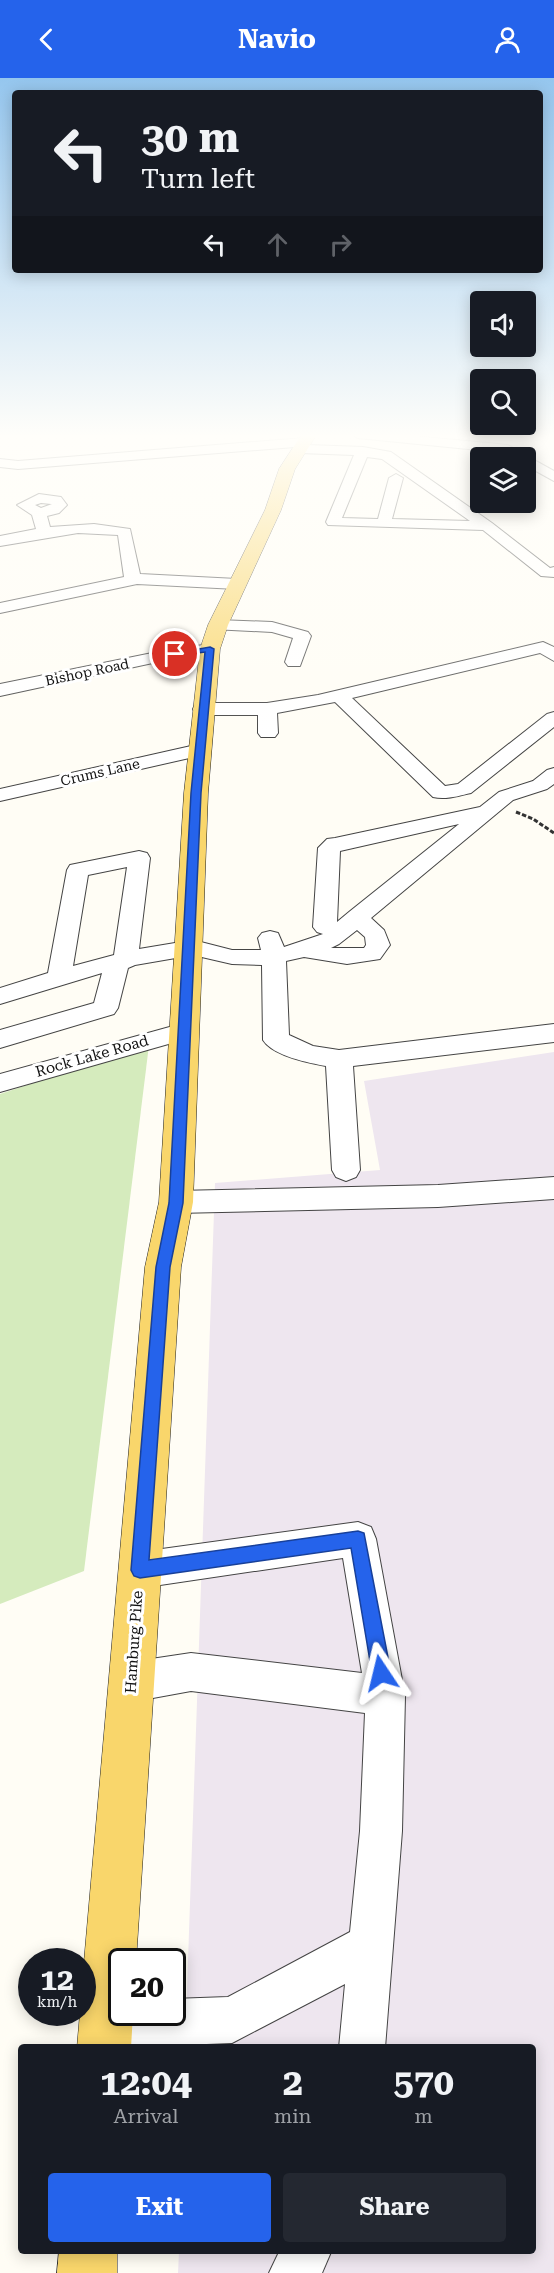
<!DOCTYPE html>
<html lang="en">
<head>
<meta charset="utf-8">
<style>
	body { margin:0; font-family:"Roboto Serif",serif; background:#242831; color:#f1f3f6; height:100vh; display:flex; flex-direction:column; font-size:22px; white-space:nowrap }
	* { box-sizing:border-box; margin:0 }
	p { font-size:20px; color:#9ea1a6 }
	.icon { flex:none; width:33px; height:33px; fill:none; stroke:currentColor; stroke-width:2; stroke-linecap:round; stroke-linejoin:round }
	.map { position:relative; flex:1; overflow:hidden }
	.sheet { position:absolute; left:18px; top:1966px; width:518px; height:210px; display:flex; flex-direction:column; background:#171b24; border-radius:6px; box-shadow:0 3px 15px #0003 }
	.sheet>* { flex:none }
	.top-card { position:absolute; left:12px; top:12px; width:531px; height:183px; border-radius:6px; box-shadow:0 3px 15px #0003; background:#171b24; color:#f1f3f6; overflow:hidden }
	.buttons { position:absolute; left:470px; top:213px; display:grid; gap:12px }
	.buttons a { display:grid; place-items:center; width:66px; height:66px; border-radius:6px; background:#171b24; box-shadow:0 3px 15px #0003; font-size:30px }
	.speed { position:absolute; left:18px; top:1870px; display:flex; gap:12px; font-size:30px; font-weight:700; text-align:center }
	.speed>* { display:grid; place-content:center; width:78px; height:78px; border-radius:50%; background:#171b24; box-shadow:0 3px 15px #0003; line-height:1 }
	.speed small { font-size:15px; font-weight:400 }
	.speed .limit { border:3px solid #111; border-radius:9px; background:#fff; color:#111 }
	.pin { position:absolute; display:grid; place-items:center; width:51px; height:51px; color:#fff; margin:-26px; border:3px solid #fff; border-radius:50%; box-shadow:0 2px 6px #0007 }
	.me { position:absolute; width:66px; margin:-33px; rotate:350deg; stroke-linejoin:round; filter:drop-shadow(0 0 4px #0008) }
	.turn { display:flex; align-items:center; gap:21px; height:126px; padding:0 30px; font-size:27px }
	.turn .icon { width:78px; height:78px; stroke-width:2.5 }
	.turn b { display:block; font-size:42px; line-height:51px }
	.lanes { display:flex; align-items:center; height:57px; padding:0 30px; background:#0003; justify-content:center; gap:30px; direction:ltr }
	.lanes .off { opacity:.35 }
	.eta { display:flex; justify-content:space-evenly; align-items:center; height:102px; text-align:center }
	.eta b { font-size:36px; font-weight:700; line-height:42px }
	.cta { display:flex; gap:12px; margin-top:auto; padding:12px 30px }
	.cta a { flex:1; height:69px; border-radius:6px; background:#2563eb; color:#fff; font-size:24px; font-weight:700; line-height:69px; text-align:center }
	.cta a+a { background:#242831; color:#f1f3f6 }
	header { display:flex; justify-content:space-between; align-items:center; height:78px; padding:0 30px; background:#2563eb; color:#fff; font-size:27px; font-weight:700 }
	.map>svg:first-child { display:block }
	.industrial { fill:#eee6ef }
	.green { fill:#d5ebbd }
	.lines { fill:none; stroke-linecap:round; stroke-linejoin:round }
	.minor-casing { stroke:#444; stroke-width:2 }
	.major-casing { stroke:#222; stroke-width:1 }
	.path { stroke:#333; stroke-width:3; stroke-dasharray:4.5 2; stroke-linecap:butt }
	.minor { fill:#fff; fill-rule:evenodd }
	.major { fill:#f9d66b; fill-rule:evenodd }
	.route { fill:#2563eb; stroke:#184099; stroke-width:1.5 }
	.labels { text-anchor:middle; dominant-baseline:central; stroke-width:6; stroke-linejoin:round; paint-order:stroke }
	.far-street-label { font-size:14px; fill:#111; stroke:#fff }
	.street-label { font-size:15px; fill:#111; stroke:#fff }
</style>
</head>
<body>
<header><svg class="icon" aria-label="back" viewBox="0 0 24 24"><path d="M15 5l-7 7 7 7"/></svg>Navio<svg class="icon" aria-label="person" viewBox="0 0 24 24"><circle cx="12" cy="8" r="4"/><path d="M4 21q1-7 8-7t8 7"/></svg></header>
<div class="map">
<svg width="554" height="2195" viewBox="0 0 554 2195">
	<rect width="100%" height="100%" fill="#fffdf5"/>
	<path class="industrial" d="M554,974V2195H178L179,2174H532V1970L185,1969L215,1105L380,1092L364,1003Z"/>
	<path class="green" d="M149,967L84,1493L0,1526V1016Z"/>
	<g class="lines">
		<defs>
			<g id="minor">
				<path d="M351,356H393L508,367L515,371L508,375L358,360Z"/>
				<path d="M304,360L311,364L308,367L363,369L391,374L492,445L550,490L554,489V499L541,498L483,452L328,447L326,444L354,377L300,375L295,374V369L18,391L0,389V381L18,383ZM367,379L382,381L470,443L392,441L403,400L396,396L389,400L378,441L342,440Z"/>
				<path d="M525,377L554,393V403L525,387V380H519Z"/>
				<path d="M39,416L61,419L67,427L59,435L47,438L50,449L94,446L130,451L140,496L237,501L245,506L237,511L137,506L0,535V525L124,499L118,457L78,455L0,468V458L36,451L32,437L17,427ZM41,425L51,426H52L41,430L35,427Z"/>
				<path d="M218,542L272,544L308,554L311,558L300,588H288L285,584L293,560L272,554L212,551L209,547L212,543Z"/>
				<path d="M543,564L554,569V583L540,575L352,620L445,708L458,706L547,636L554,634V649L471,715C459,718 445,722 433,719L335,624L277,635L278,655L275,659H261L258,655V637H202L195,635L193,631L195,627L202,625H267L318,617Z"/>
				<path d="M210,566L216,567L219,571L216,575L162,583L0,618V606L162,573Z"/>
				<path d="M200,666L207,668L210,672L207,676L0,723V711Z"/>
				<path d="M554,690V706L547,711L513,722L371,840L384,852L390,867L380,881L347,886L304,879L286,883L289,957L313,968L339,972L554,946V964L353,988L360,1092L356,1099L346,1103L336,1099L332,1092L326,988C309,985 273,978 263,962L262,887L232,886L193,877L135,887L128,890L118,930L114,936L0,970V952L94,925L102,895L0,926V910L48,895L67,792L70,787L139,773L147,775L150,780L139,871L193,862L232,872H261L258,860L262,855L270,853L278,855L284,869L323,856L317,854L313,849L318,770L327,761L335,760L480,729L499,714L533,703L547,692ZM459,746L349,834L337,844L340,773ZM127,789L114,877L73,888L88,797ZM357,852L365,859L366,867L364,870H331L339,866Z"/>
				<path d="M184,945L193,947L197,953L193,959L0,1014V996Z"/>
				<path d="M554,1099V1121L438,1129L176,1135L166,1132L161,1124L166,1116L176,1113L438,1107Z"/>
				<path d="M358,1444L371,1449L376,1461L405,1618L402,1753L385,1970H339L345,1906L232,1965L105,1970L90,1963L83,1947L90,1931L106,1924L122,1923V1935H172V1921L228,1919L350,1854L360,1753L365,1635L191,1613L131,1624L117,1618L111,1604L117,1590L131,1584L191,1575L362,1595L343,1480L140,1510L127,1504L122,1492L127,1480L140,1474Z"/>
				<path d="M279,2174H331L322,2195H269Z"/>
			</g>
			<g id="major">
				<path d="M302,356H317L295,391L281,432L228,547L220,571L208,715L193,1124L181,1189L136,1884H122V1935H133L131,1970H77L80,1935H82V1907L145,1189L159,1124L184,715L200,571L208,547L265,432L279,391Z"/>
				<path d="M59,2174H117V2195H57Z"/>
			</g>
		</defs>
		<use href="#minor" class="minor-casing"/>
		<use href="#major" class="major-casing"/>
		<path class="path" d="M516,734L533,741L554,755"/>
		<use href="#minor" class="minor"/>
		<use href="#major" class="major"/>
	</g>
	<linearGradient id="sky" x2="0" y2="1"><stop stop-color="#95c6ee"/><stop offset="0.54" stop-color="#fffefa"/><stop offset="1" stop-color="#fffefa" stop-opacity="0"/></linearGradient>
	<rect width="554" height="663" fill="url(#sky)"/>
	<path class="route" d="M210,569L214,571L201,715L183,1125L170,1189L149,1482L358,1453L364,1455L391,1595L388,1602L381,1605L375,1602L372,1595L351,1470L140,1500L134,1498L131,1492L156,1189L169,1125L191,715L205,574L175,578L171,576Z"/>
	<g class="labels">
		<g class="far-street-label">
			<text transform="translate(87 594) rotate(-12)">Bishop Road</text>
			<text transform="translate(100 694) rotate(-13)">Crums Lane</text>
		</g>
		<g class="street-label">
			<text transform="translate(92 978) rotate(-16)">Rock Lake Road</text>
			<text transform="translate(134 1564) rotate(-86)">Hamburg Pike</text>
		</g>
	</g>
</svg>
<div class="buttons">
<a><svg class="icon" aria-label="sound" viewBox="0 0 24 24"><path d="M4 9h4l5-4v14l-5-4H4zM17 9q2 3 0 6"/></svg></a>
<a><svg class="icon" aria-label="search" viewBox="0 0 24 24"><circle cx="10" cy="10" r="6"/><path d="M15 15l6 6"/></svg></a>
<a><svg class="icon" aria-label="layers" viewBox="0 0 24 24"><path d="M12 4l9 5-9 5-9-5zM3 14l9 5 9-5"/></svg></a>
</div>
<div class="speed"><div>12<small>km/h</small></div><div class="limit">20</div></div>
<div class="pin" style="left:175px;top:576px;background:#d93025"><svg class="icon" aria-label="arrive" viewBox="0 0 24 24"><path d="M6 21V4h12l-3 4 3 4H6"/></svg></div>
<svg class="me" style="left:381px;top:1595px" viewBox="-20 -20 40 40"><path d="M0-17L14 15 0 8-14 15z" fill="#2563eb" stroke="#fff" stroke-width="4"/></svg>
<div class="top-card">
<div class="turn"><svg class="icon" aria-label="left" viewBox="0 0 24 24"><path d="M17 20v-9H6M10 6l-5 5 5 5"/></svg><div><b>30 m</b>Turn left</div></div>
<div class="lanes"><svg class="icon" aria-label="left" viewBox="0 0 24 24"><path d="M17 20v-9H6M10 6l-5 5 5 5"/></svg><svg class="icon off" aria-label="ahead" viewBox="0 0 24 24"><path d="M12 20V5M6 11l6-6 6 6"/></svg><svg class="icon off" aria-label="right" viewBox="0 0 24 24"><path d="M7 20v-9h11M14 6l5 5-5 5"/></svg></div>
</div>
<section class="sheet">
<div class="eta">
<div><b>12:04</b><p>Arrival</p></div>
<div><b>2</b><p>min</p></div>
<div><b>570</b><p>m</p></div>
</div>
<div class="cta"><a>Exit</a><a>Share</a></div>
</section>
</div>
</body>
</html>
